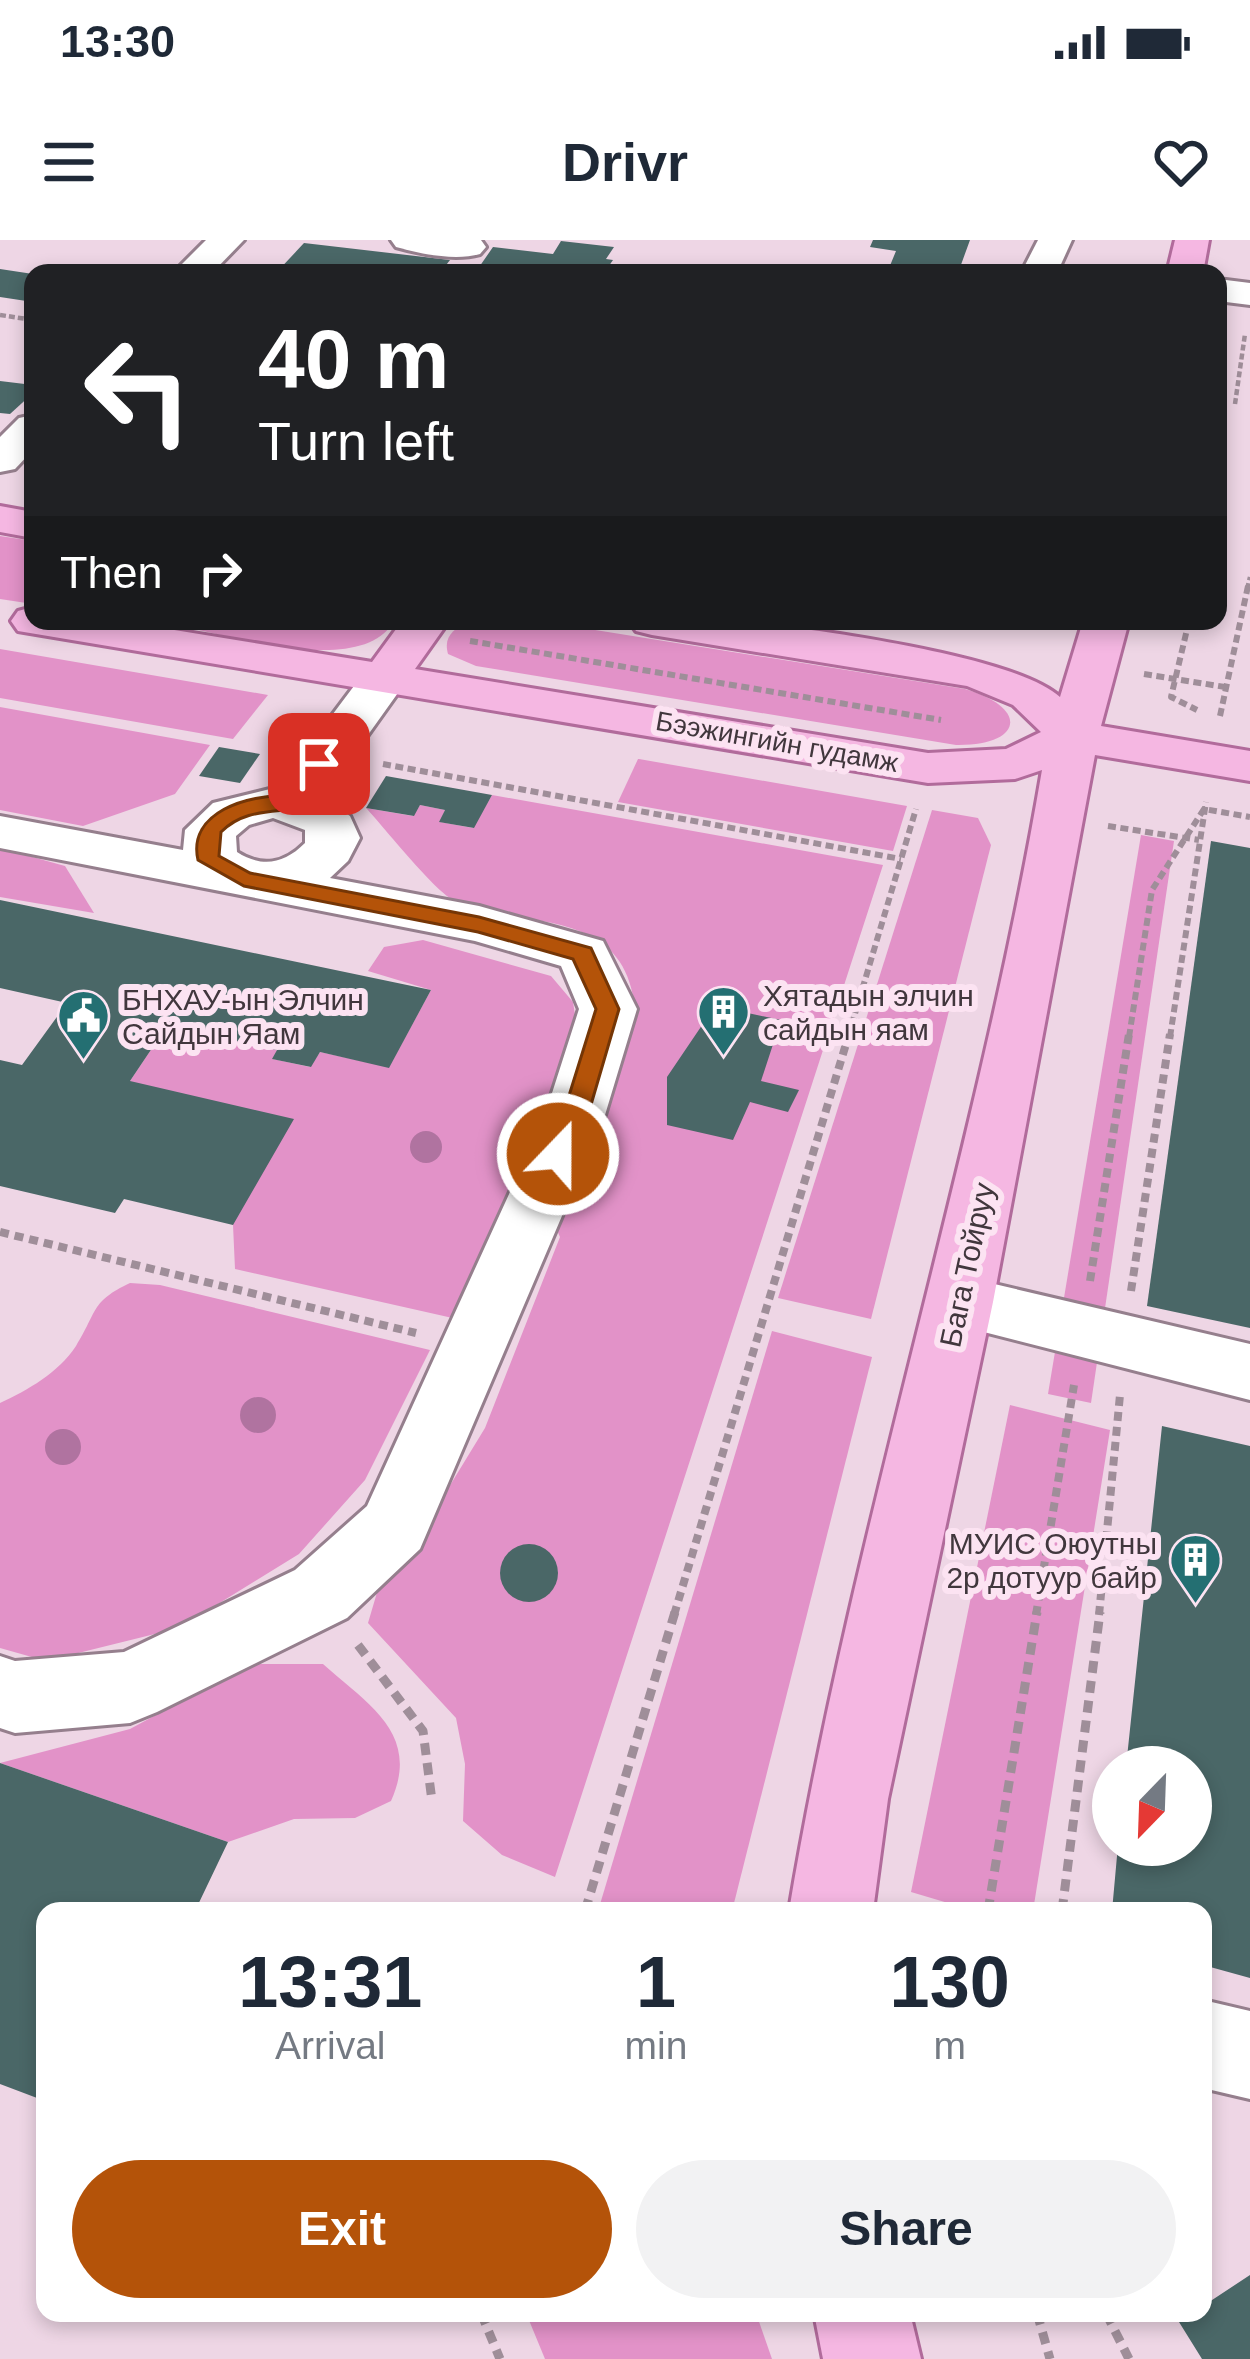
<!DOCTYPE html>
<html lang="en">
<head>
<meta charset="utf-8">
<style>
	body { margin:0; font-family:Arial,sans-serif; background:#f2f2f3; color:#1f2937; height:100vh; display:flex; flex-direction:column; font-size:45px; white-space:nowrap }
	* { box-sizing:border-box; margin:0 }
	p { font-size:39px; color:#747a83 }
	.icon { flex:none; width:66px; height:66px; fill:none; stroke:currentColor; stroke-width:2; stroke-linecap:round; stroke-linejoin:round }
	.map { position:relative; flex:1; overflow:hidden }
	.drawer { position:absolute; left:36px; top:1662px; width:1176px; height:420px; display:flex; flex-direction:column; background:#fff; border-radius:24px; box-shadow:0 6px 18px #0003 }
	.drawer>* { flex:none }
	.guide { position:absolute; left:24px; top:24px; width:1203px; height:366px; border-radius:24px; box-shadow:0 6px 18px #0003; background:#202124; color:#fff; overflow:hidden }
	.needle { width:78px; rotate:203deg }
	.fabs { position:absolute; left:1092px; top:1506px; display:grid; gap:24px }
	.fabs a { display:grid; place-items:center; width:120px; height:120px; border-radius:50%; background:#fff; box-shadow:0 6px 18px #0003; font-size:60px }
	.pin { position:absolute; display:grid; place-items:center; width:102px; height:102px; color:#fff; margin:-51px; border-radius:24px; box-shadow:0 6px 18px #0006 }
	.me { position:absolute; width:132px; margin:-66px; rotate:22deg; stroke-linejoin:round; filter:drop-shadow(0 0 9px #0008) }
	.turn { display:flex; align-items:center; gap:42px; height:252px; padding:0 36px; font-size:54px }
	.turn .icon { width:156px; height:156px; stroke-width:2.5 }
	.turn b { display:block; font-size:84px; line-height:102px }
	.then { display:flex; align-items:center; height:114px; padding:0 36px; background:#0003; gap:24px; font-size:45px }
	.eta { display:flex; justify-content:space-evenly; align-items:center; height:204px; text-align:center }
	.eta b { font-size:72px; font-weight:700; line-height:84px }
	.button { display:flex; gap:24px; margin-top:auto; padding:24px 36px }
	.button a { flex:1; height:138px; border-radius:72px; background:#b45309; color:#fff; font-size:48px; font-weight:700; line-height:138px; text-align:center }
	.button a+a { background:#f2f2f3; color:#1f2937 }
	.status { display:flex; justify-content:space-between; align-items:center; height:84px; padding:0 60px; background:#fff; direction:ltr }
	.status svg { height:33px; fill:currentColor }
	header { display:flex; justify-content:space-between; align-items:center; height:156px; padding:0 36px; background:#fff; font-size:54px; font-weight:700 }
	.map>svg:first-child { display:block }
	.green { fill:#e292c8 }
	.building { fill:#4a6767 }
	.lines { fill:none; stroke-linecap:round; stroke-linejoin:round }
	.minor-casing { stroke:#957f8d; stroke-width:6 }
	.major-casing { stroke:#b16b9b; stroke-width:6 }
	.path-far3 { stroke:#9f8e99; stroke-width:4.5; stroke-dasharray:6 3; stroke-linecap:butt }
	.path-far2 { stroke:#9f8e99; stroke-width:6; stroke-dasharray:8 4.5; stroke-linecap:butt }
	.path-far1 { stroke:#9f8e99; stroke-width:8; stroke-dasharray:9 6; stroke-linecap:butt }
	.path { stroke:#9f8e99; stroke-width:9; stroke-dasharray:12 8; stroke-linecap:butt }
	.minor { fill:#fff; fill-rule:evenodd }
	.major { fill:#f5b7e2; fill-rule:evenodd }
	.tree { fill:#b073a0 }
	.route { fill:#b45309; stroke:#753606; stroke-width:3 }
	.labels { text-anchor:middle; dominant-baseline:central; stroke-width:12; stroke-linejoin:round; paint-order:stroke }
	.far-street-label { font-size:27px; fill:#41373d; stroke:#fce3f2 }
	.poi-label { font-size:30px; fill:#41373d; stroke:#fce3f2; text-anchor:start }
	.street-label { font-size:30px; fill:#41373d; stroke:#fce3f2 }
</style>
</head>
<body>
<div class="status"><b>13:30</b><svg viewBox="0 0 49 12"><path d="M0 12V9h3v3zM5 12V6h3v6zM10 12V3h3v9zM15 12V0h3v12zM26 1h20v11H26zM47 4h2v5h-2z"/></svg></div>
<header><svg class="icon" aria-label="menu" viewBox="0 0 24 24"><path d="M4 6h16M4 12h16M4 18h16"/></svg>Drivr<svg class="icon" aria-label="heart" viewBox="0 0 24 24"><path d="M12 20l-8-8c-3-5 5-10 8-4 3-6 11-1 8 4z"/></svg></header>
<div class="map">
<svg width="1250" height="2119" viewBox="0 0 1250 2119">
	<rect width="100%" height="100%" fill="#eed6e5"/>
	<g class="green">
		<path d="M0,296L33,301V364L0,359Z"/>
		<path d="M190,381H393V383C358,437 232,395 178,386Z"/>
		<path d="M469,381H539L965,449C1030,468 1023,506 956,505L476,426L448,414C443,396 454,389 469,381Z"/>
		<path d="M0,409L268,455L233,499L0,458Z"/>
		<path d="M0,467L210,505L175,554L83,586L0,570Z"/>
		<path d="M638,519H639L907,566L893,611L618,562Z"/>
		<path d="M492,555L883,625L555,1637L502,1615L463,1581L465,1524L456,1478L368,1383L381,1339L427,1283L485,1188L560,997L556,988L575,955L635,768C624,665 524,690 455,661C436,653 383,586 366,568L413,576L420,565L445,570L440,582L473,588Z"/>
		<path d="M932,570L978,578L991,605L871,1079L778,1058Z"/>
		<path d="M1141,595L1174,601L1091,1163L1048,1154Z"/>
		<path d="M0,608L65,626L94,673L0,657Z"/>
		<path d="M423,700L551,736L573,762L579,800L457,1079L235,1029L233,985L130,841L167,786L277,810L273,819L310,827L320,812L389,827L431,750L368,731L384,707Z"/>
		<path d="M130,1043L160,1045L430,1110L365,1240L299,1314L179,1388L46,1421L0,1408V1163C28,1150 58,1133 76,1106C98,1071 90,1062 130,1043Z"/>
		<path d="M772,1091L872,1117L732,1671H598Z"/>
		<path d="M1010,1165L1110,1190L1033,1671H975L911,1652Z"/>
		<path d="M250,1424H323C369,1465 421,1494 391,1561L355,1578L294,1579L228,1602L0,1523L130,1489Z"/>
		<path d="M526,2073H756L772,2119H545Z"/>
	</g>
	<g class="building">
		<path d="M873,0H970L958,33H887L896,11L870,7Z"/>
		<path d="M561,1L614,7L606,19L613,20L604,33H475L493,7L553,14Z"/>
		<path d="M304,3L450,20L440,33H276Z"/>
		<path d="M0,29L33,34V62L0,57Z"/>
		<path d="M0,141L33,145V153L10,174L0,173Z"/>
		<path d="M219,507L260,514L240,543L199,536Z"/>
		<path d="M386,536L492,555L474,588L439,582L445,570L420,565L414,576L366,568Z"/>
		<path d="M1211,601L1250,608V1088L1147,1066Z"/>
		<path d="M0,660L431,750L389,828L320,812L311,827L272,819L277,810L167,786L130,841L294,879L233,985L124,959L115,973L0,946V820L22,825L67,763L0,748Z"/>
		<path d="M715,766L781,780L761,841L799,850L788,872L750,862L733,900L667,885V837Z"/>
		<path d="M1162,1186L1250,1206V1738L1203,1725V1671H1112L1118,1605H1191V1527H1126Z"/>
		<circle cx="529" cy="1333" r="29"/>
		<path d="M0,1523L228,1602L195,1671H45V1861L0,1844Z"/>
		<path d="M1250,2035V2119H1202L1179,2082L1192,2073H1203V2066Z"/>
	</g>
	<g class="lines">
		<defs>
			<g id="minor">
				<path d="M206,0H244L212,33H173Z"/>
				<path d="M391,0H481L486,7L480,14C455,21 421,14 396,7Z"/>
				<path d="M1038,0H1072L1057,33H1021Z"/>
				<path d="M1218,39L1250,43V65L1218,61Z"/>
				<path d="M33,175V210L15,229L0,232V197L19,178Z"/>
				<path d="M386,422L403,426L410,436L323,558L350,576L360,598L348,621L330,638L479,666L603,701L637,769L605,875L420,1309L347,1378L157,1472L130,1483L15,1493L0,1488V1416L15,1421L124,1412L295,1330L367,1266L545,875L579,769L561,726L475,701L0,608V576L183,610L185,590L213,563L278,547L369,426ZM273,578L305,590V603C284,624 262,628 237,612L236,596L249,585Z"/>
				<path d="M960,1036L1250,1104V1160L937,1080L927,1062L937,1044Z"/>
				<path d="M1203,1760L1250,1771V1859L1203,1848Z"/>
			</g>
			<g id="major">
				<path d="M1175,0H1209L1203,33H1167Z"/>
				<path d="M0,266L33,272V298L0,292Z"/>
				<path d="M33,367V381H119L372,422L402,381H449L415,429L928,513L1006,509L1041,492L1013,465L967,446L652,395L636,391L629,381C665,381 704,378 740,381C807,388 1015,415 1060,457L1083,381H1129L1101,486L1250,511V541L1095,515L993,1062L888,1559L873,1671H789C853,1287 977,914 1042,530L1015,539L928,543L18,391L11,381L18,371Z"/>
				<path d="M814,2073H910L921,2119H823Z"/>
			</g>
		</defs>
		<use href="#minor" class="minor-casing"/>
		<use href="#major" class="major-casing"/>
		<g class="path-far3">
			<path d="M0,75L33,80"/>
			<path d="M1235,164L1245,94"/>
			<path d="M1247,349L1250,337"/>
		</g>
		<g class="path-far2">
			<path d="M344,381L367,385"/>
			<path d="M1189,381L1171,457L1197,470"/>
			<path d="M470,401L941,480"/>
			<path d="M1144,434L1225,447"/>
			<path d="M1220,476L1248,346"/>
			<path d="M383,524L901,619"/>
			<path d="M1108,586L1199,600"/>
			<path d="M848,797L916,569"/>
			<path d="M1129,797L1152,650L1204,569L1250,577"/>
			<path d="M1170,797L1206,562"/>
		</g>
		<g class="path-far1">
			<path d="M0,992L416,1093"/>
			<path d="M1090,1041L1129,794"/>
			<path d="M1131,1051L1170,794"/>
			<path d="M674,1375L849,794"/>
			<path d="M1036,1375L1074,1145"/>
			<path d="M1099,1375L1120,1155"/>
		</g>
		<g class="path">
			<path d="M358,1405L423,1491L432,1561"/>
			<path d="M585,1671L675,1372"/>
			<path d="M988,1671L1037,1372"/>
			<path d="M1062,1671L1100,1372"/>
			<path d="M481,2073L500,2119"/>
			<path d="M1037,2073L1050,2119"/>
			<path d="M1106,2073L1129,2119"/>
		</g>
		<use href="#minor" class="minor"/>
		<use href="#major" class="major"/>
	</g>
	<g class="tree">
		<circle cx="426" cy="907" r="16"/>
		<circle cx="258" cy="1175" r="18"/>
		<circle cx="63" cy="1207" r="18"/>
	</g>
	<path class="route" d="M319,518L329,524L301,568C271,573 244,569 221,592L219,616L250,633L479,677L591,708L619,769L588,875L567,920L558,923L545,914L563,875L596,769L573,719L478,692L244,646L198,620C187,572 249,554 287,556L312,520Z"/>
	<defs>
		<symbol id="building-pin" viewBox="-11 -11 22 30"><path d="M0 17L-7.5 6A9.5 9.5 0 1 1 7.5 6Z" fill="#246f72" stroke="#fce3f2"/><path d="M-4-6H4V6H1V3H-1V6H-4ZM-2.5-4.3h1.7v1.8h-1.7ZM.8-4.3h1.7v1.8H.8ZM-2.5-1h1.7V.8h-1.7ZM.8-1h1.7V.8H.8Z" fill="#fff"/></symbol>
		<symbol id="civic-pin" viewBox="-11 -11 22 30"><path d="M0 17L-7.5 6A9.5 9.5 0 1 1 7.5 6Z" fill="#246f72" stroke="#fce3f2"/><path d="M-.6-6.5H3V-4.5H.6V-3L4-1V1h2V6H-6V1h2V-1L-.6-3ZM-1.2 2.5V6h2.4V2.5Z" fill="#fff"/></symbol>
	</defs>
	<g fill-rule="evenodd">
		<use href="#building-pin" x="694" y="742" width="59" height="81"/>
		<use href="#civic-pin" x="54" y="746" width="59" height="81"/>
		<use href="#building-pin" x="1166" y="1290" width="59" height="81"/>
	</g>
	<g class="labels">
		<g class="far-street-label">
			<text transform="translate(777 502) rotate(10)">Бээжингийн гудамж</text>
		</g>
		<g class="poi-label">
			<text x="763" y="755">Хятадын элчин<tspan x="763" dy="34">сайдын яам</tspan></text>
			<text x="122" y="759">БНХАУ-ын Элчин<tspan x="122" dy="34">Сайдын Яам</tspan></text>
			<text x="1157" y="1303" text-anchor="end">МУИС Оюутны<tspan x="1157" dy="34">2р дотуур байр</tspan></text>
		</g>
		<g class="street-label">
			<text transform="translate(967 1025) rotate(-78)">Бага Тойруу</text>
		</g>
	</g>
</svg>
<div class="fabs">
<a><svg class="needle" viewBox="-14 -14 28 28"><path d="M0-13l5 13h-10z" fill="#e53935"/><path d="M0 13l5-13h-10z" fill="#747a83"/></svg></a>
</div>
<div class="pin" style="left:319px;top:524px;background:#d93025"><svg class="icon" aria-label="arrive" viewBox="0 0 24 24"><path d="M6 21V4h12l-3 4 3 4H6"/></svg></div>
<svg class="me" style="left:558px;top:914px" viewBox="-20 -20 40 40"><circle r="17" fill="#b45309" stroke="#fff" stroke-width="3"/><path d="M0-11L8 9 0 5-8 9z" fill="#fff"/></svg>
<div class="guide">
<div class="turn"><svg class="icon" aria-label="left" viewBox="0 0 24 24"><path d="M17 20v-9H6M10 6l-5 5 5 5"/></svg><div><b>40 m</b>Turn left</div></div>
<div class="then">Then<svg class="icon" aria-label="right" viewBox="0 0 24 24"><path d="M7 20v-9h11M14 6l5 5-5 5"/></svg></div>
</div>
<section class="drawer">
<div class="eta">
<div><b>13:31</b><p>Arrival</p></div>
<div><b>1</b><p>min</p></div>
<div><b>130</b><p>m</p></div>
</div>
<div class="button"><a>Exit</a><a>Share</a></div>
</section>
</div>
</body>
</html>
